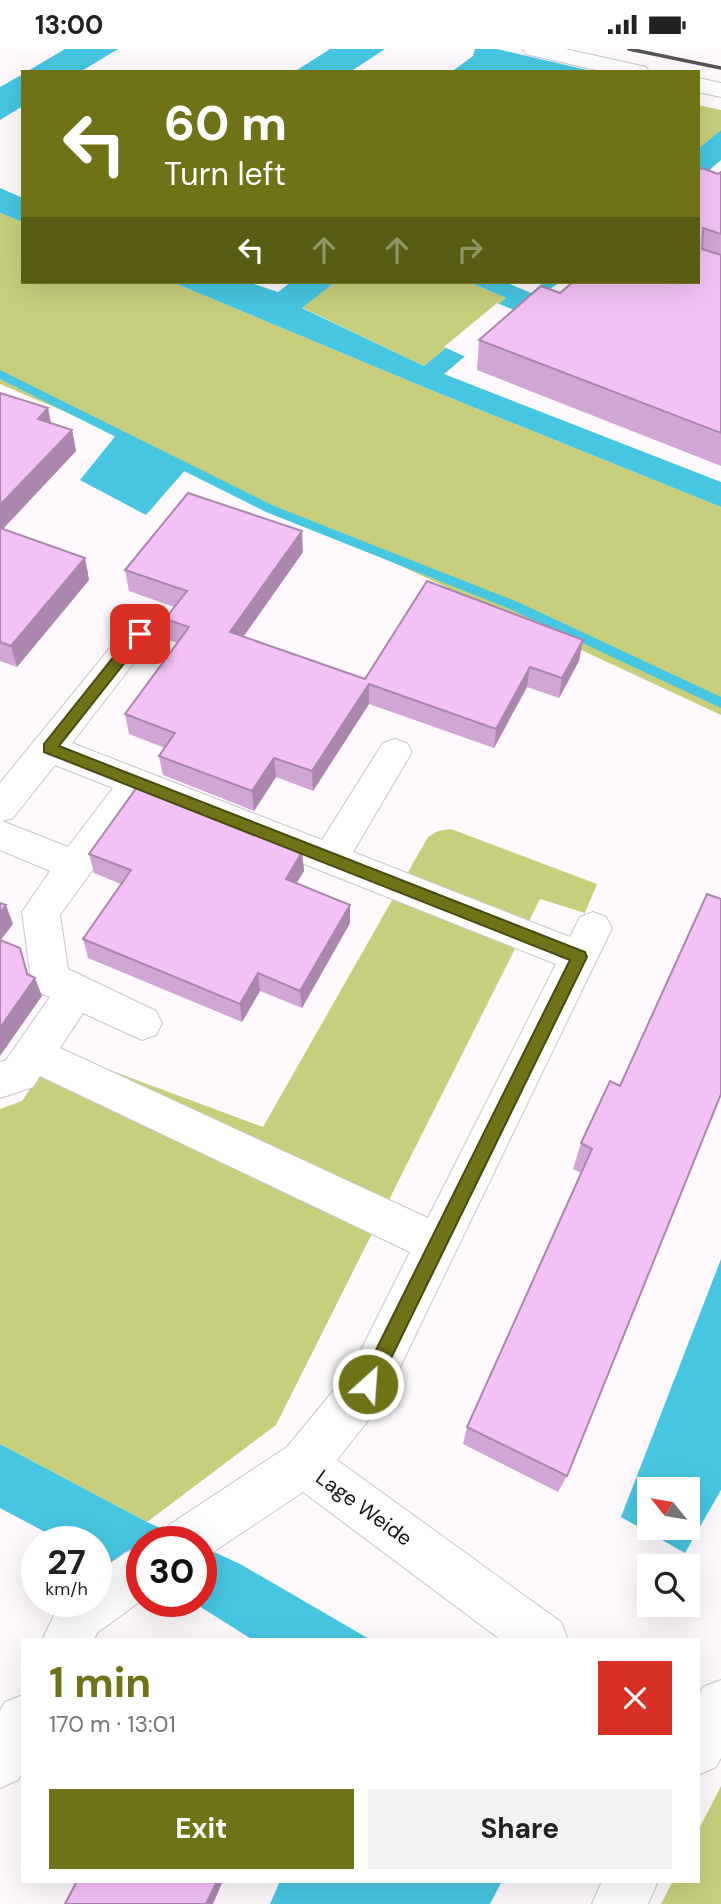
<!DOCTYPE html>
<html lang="en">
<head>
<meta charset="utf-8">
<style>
	body { margin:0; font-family:"DM Sans",sans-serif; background:#f2f2f2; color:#222; height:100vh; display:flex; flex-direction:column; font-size:26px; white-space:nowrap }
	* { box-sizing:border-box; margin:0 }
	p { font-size:23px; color:#767676 }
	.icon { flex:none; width:38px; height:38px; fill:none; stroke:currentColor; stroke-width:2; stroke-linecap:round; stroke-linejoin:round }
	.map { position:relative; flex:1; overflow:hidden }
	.details { position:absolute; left:21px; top:1589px; width:679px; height:245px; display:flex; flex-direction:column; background:#fff; border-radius:0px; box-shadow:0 7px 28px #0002 }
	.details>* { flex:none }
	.guide { position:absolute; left:21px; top:21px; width:679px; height:214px; border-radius:0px; box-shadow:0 7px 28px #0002; background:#6f7217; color:#fff; overflow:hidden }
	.needle { width:46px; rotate:300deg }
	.controls { position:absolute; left:637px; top:1428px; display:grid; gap:14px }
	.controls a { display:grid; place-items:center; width:63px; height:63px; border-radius:0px; background:#fff; box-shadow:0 7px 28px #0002; font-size:35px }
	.speed { position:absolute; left:21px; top:1477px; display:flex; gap:14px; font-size:35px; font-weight:700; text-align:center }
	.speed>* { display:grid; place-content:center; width:91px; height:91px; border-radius:50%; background:#fff; box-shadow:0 7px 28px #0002; line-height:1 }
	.speed small { font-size:18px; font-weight:400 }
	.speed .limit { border:10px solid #d22; background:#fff; color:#111 }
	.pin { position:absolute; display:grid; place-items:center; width:60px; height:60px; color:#fff; margin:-30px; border-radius:14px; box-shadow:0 4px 10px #0006 }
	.me { position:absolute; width:77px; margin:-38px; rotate:26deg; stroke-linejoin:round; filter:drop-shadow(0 0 5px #0008) }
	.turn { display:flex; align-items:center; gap:24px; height:147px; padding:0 28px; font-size:32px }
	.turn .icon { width:91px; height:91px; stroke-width:2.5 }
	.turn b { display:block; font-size:49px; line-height:60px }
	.lanes { display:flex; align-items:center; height:66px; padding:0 28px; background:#0003; justify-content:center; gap:35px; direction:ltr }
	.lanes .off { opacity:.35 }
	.round { display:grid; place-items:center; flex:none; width:74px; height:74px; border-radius:0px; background:#f2f2f2 }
	.head { display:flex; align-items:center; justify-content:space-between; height:119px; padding:0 28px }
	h1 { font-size:42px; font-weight:700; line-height:52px; color:#6f7217 }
	.action { display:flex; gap:14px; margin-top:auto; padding:14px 28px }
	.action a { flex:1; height:80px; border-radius:0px; background:#6f7217; color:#fff; font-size:28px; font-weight:700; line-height:80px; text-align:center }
	.action a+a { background:#f2f2f2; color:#222 }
	.status { display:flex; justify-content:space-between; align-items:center; height:49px; padding:0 35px; background:#fff; direction:ltr }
	.status svg { height:19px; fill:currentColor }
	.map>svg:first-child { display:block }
	.green { fill:#c7cf7c }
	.water { fill:#47c6e1; fill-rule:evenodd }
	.pier { fill:#fdf9fd }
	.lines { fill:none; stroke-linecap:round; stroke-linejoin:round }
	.stream { fill:#47c6e1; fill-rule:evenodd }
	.minor-casing { stroke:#cac6ca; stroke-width:2 }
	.minor { fill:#fff; fill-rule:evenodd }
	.rail { stroke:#565356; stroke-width:3.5 }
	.wall { fill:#d2a6d4 }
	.shaded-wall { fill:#ab87ad }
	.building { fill:#f4c1f7; stroke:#ab87ad; stroke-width:2 }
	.route { fill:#6f7217; stroke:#484a0f; stroke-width:2 }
	.labels { text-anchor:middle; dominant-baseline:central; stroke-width:5; stroke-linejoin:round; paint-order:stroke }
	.street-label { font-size:21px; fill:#181618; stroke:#fff }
</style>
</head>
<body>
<div class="status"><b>13:00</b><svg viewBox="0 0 49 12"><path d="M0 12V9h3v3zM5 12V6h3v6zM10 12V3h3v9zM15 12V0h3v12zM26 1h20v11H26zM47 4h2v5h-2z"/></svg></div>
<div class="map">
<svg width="721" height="1855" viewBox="0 0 721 1855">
	<rect width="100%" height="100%" fill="#fdf9fd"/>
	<g class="green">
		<path d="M698,56L721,61V81L698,100Z"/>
		<path d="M0,164L23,173V233H172L426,339L721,458V666L117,385L0,335Z"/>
		<path d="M335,233H469L506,249L424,317L301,258Z"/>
		<path d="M451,780L597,835L585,864L540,850L276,1376L147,1473L0,1395V1060L22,1052L56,1001L263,1078L428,788L438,782Z"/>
		<path d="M721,1737V1855H661L673,1832H698V1782Z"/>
	</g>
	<g class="water">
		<path d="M65,0H118L80,23H26Z"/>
		<path d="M330,0H385L350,23H294Z"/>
		<path d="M475,0H497L596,23H451L473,7Z"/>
		<path d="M23,25V57L0,71V38Z"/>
		<path d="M721,81V111L698,131V100Z"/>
		<path d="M0,139L23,149V173L0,164Z"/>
		<path d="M172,233H248L278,243L291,233H335L302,259L424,317L506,249L469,233H505L531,244L544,233H560L519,262L444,325L721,433V458L426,339Z"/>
		<path d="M117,385L187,419L146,466L80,431Z"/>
		<path d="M721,1210V1441L685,1504L621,1468ZM649,1440H688V1479H649Z"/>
		<path d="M0,1395L147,1473L191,1493H142V1530L96,1509V1493H64L0,1459Z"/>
		<path d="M201,1497L240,1515L371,1591H253L191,1552H201Z"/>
		<path d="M280,1832H502L490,1855H270Z"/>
	</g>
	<path class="pier" d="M497,254L521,264L468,309L444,298Z"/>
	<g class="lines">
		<path class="stream" d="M0,321L274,457L520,554L721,648V659L510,560L266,463L0,330Z"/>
		<defs>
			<g id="minor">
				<path d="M523,0H565L646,18L649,23H605L526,5Z"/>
				<path d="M698,29L721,34V48L698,43Z"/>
				<path d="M140,573L152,577L156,585L72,694L322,791L383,694L395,690L407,694L412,703L353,803L570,888L580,868L593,863L606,868L612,879L384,1351L337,1411L561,1573L568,1591H501L303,1443L201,1511V1493H162L169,1476L287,1398L352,1319L410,1203L40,1027L33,1038L0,1049V1013L6,1011L50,948L36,942L31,930L22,863L50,822L0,801V734L128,577ZM55,716L113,739L68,798L2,772L13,769ZM143,751L556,915L428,1169L60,999L83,964L142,991L156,986L162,974L156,962L68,920L60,866Z"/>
				<path d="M142,1497V1551L97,1584L94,1591H42L61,1552H96V1525L125,1504Z"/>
				<path d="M721,1631V1709L716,1718L698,1726V1647L703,1638Z"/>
				<path d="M23,1646V1723L18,1731L0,1739V1662L5,1653Z"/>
				<path d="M602,1832H658L648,1855H592Z"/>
			</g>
		</defs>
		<use href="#minor" class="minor-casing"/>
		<use href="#minor" class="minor"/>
		<path class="rail" d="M629,0L721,19"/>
	</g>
	<g class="wall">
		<path d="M698,122L718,125L721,123V417L477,321L479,291L560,244Z"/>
		<path d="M0,344L48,359L51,374L72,381L76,402L3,480L85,509L89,531L17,618L0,612Z"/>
		<path d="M303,503L243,588L365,630L583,591L579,612L559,649L527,638L494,699L369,655L313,742L276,728L254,762L163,726L159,707L165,699L129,685L125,665L178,594L168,591L165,570L174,558L129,542L125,521Z"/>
		<path d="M233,776L302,803L304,822L296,835L350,874L302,959L260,942L242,973L88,909L83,890L121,835L94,824L89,805Z"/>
		<path d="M620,1037L567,1427L558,1443L463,1395L467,1378L581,1124L573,1120L581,1094Z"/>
	</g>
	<g class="shaded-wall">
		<path d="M48,359L52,381L38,370Z"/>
		<path d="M72,381L76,402L0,483V456Z"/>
		<path d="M302,482L303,503L232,604L230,583Z"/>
		<path d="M85,509L89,531L17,618L11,597Z"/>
		<path d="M583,591L579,612L559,649L562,629Z"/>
		<path d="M530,618L527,638L494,699L496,680Z"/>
		<path d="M369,635V655L313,742L312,722Z"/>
		<path d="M274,709L276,728L254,762L252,742Z"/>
		<path d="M302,803L304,822L287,850L286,830Z"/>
		<path d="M6,856L13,875L0,892V864Z"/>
		<path d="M350,856V874L302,959L300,942Z"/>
		<path d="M20,899L31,934L35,929L42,947L0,1007V979L27,925Z"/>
		<path d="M258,924L260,942L242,973L240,955Z"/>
		<path d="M217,1832H223L213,1855H206Z"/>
	</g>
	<g class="building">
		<path d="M702,119L718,125L721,123V185L703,179L702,200L721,206V384L479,291L541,237L560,244L573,233H698V122Z"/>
		<path d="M0,344L48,359L38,370L72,381L0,456Z"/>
		<path d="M188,444L302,482L230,583L365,630L427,532L583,591L562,629L530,618L496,680L369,635L312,722L274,709L252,742L159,707L175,684L125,665L189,578L165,570L187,542L125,521Z"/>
		<path d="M0,479L85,509L11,597L0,593Z"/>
		<path d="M140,734L232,771L229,775L302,803L286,830L350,856L300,942L258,924L240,955L83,890L131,821L89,805Z"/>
		<path d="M707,845L721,850V1045L567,1427L467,1378L592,1100L581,1094L610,1032L620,1037Z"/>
		<path d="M0,854L6,856L0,864Z"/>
		<path d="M0,891L20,899L27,925L35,929L0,979Z"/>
		<path d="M77,1832H217L206,1855H65Z"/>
	</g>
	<path class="route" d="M140,580L145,581V588L59,697L585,903L587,908L375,1342L368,1345L362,1342L359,1335L362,1329L570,911L44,703V695L135,581Z"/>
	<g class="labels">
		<g class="street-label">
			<text transform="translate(364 1459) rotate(36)">Lage Weide</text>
		</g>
	</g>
</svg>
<div class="controls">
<a><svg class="needle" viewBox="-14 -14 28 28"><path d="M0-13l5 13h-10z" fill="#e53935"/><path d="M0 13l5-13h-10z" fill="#767676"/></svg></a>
<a><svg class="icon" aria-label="search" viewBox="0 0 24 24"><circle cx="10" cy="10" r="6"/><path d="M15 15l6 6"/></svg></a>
</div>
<div class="speed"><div>27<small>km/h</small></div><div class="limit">30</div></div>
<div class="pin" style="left:140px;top:585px;background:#d93025"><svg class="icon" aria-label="arrive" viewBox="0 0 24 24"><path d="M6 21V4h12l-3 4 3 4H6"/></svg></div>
<svg class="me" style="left:368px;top:1335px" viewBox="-20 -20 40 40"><circle r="17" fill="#6f7217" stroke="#fff" stroke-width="3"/><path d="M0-11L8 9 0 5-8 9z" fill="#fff"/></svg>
<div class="guide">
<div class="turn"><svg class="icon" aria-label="left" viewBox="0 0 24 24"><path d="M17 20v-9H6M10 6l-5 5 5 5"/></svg><div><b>60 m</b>Turn left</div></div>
<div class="lanes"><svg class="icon" aria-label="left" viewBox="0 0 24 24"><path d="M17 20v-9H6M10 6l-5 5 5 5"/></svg><svg class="icon off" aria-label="ahead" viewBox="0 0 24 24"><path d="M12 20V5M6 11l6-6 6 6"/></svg><svg class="icon off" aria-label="ahead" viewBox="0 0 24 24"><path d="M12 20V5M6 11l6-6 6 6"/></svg><svg class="icon off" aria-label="right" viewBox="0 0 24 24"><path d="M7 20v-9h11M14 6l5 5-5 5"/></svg></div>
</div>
<section class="details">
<div class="head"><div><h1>1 min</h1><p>170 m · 13:01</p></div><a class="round" style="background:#d93025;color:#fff"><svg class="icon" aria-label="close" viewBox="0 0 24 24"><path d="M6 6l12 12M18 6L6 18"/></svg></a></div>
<div class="action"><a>Exit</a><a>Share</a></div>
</section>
</div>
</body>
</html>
